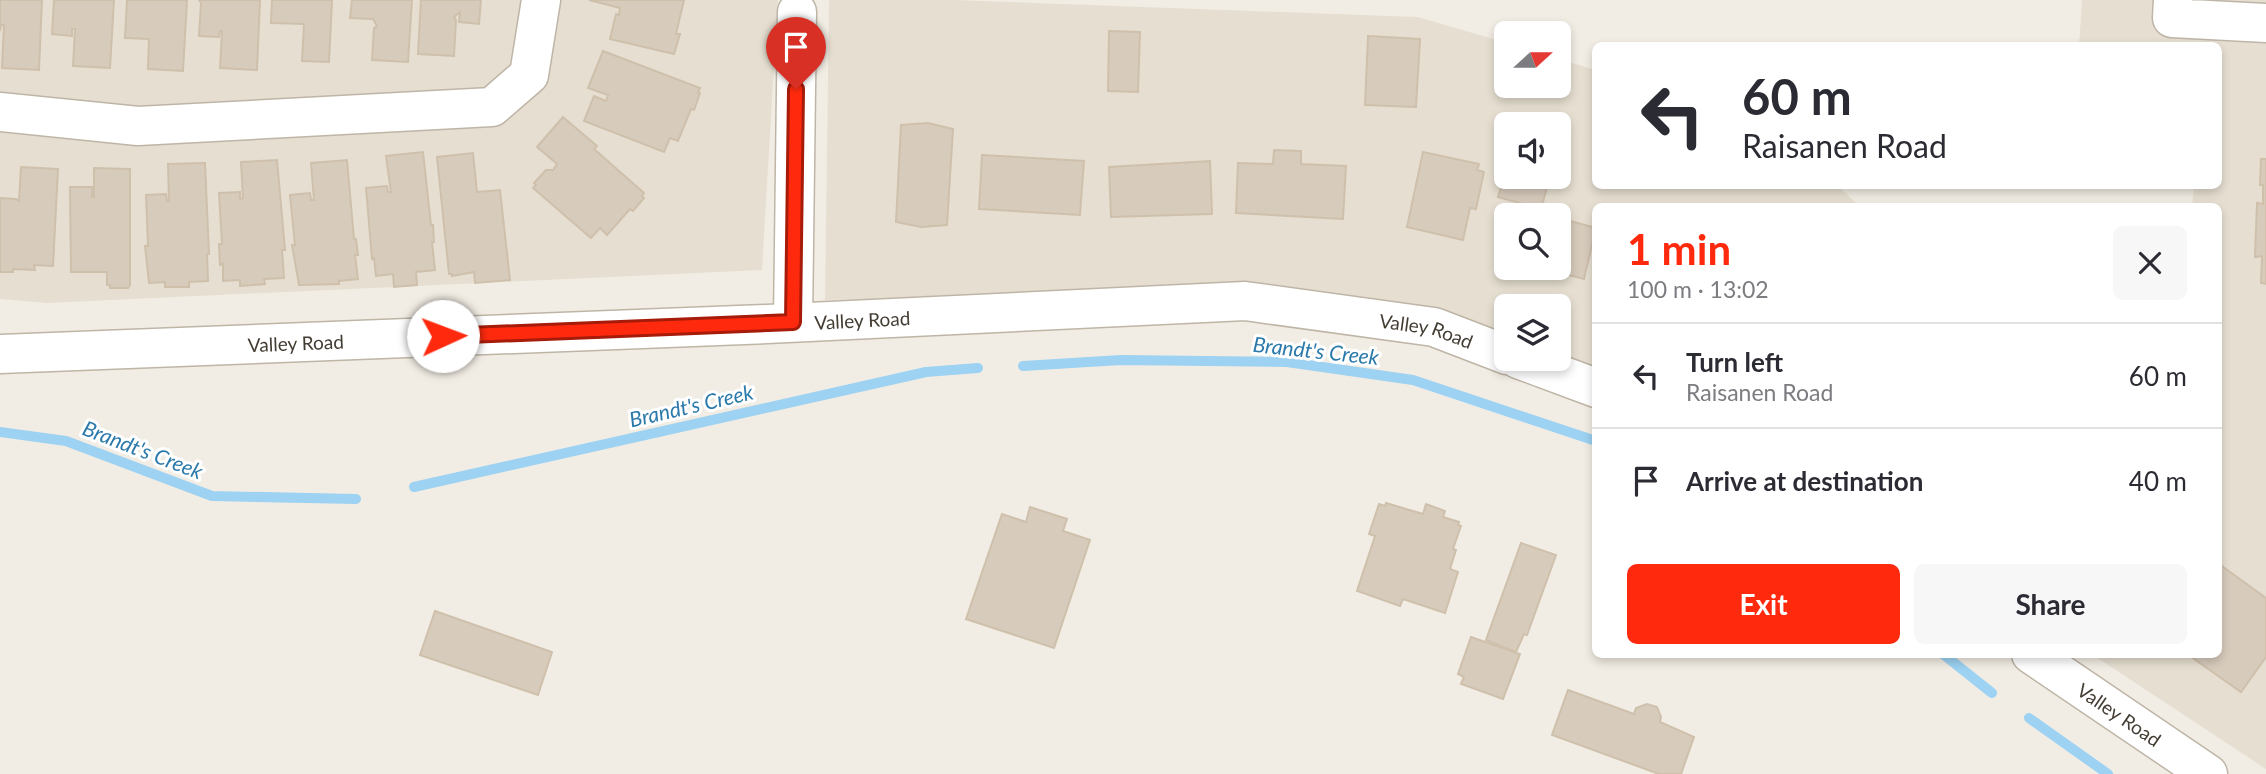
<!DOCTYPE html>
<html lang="en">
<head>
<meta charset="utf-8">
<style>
	body { margin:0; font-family:Lato,sans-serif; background:#f7f7f7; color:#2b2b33; height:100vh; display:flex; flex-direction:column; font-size:26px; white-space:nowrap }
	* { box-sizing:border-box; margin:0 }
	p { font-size:23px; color:#7c7c81 }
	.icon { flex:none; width:38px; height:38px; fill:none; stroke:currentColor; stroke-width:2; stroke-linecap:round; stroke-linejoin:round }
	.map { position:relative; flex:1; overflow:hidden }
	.panel { position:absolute; left:1592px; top:203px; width:630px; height:455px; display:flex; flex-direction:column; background:#fff; border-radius:10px; box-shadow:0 4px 10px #0003 }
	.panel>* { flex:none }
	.top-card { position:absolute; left:1592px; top:42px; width:630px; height:147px; border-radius:10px; box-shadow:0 4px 10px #0003; background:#fff; color:#2b2b33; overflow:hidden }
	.needle { width:46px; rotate:69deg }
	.buttons { position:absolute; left:1494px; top:21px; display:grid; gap:14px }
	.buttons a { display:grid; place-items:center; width:77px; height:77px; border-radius:10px; background:#fff; box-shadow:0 4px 10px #0003; font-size:35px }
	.pin { position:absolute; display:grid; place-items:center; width:60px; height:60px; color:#fff; margin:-72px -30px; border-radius:50% 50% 50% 0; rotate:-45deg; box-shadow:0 0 7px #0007 }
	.pin .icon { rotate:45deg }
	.me { position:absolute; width:77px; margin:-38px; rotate:88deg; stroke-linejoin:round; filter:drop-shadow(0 0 5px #0008) }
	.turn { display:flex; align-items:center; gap:24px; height:147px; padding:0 35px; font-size:32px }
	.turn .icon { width:91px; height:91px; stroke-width:2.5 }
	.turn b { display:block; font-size:49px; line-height:60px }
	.round { display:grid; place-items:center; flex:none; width:74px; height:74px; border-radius:10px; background:#f7f7f7 }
	.headline { display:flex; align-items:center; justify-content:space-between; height:119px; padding:0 35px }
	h1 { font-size:42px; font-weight:700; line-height:52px; color:#ff2a0e }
	.button { display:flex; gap:14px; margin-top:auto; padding:14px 35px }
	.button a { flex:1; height:80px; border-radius:10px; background:#ff2a0e; color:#fff; font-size:28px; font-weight:700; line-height:80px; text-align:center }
	.button a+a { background:#f7f7f7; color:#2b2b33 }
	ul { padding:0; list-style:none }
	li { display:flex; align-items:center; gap:21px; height:105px; padding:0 35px; border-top:2px solid #e1e1e2 }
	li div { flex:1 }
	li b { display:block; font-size:26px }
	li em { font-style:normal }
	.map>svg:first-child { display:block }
	.residential { fill:#e6dfd1; fill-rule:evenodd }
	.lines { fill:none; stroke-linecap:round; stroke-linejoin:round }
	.stream { stroke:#9dd2f2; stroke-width:10 }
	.building { fill:#d7cbbc; stroke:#cfc0ac; stroke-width:2 }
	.minor-casing { stroke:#beb5a6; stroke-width:41 }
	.minor { stroke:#fff; stroke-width:38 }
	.route-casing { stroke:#a61b09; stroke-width:18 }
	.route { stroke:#ff2a0e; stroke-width:12 }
	.labels { text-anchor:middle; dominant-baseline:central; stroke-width:6; stroke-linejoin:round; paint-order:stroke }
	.street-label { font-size:19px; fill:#443d34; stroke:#fff }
	.water-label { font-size:21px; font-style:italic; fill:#2a79aa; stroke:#fff }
</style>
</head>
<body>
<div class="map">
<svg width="2266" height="774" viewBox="0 0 2266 774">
	<rect width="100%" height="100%" fill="#f2ede4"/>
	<g class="residential">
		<path d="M0,0H778L762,270L47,303L0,299Z"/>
		<path d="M829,0H954L1418,17L1507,43V86H1559V59L1596,70V186H1838L1859,206H1596V373L1559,359V306H1507V339L1266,289L825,300ZM1507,124H1559V177H1507ZM1507,215H1559V268H1507Z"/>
		<path d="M2082,0H2266V769L2093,655L2219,654V206H2192L2194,186H2219V46H2079Z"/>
	</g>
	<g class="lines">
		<g class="stream">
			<path d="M1023,366L1121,360L1287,362L1413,380L1596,441"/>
			<path d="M0,432L66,441L212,496L356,499"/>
			<path d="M414,487L926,372L978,368"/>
			<path d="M1943,654L1992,693"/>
			<path d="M2029,718L2108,774"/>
		</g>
	</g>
	<g class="building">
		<path d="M0,0H42L39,70L2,68L4,25H1L0,31Z"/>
		<path d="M54,0H114L110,68L73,66L75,29H72V36L52,34Z"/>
		<path d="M127,0H187L183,71L148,69L149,39L125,38Z"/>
		<path d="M199,0H260L257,70L220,68L222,31H220L219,37L199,36L201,3Z"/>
		<path d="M272,0H332L329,62L302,61L304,24L271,23Z"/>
		<path d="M352,0H412L408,62L372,60L374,28L377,26L373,19L350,18Z"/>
		<path d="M421,0H481L479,24L459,22L460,12L454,17L456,20L454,56L418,54Z"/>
		<path d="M589,0H684L676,34H680L674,54L610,39L616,14L619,15L620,8Z"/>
		<path d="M1109,31L1140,32L1138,92L1108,91Z"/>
		<path d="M1368,36L1420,39L1416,107L1365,105Z"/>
		<path d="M603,51L700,88L698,92L700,93L694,110L691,109L678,141L670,138L664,152L584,121L594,96L606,101L608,95L588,88Z"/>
		<path d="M563,117L597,146L594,149L644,193L642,196L644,198L633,211L630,209L607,235L600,228L591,238L533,188L536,185L534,183L546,170H553L557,164L537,147Z"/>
		<path d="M928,123L953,129L947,225L921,227L896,222L901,125Z"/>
		<path d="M1274,150L1301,151V164L1346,166L1343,219L1236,213L1238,163L1273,164Z"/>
		<path d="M423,152L431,225H433L434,242H432L435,270L416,272L417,285L394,287L393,274L376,276L374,258L372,259L366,188L387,186L388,192H391L386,156Z"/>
		<path d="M1423,152L1479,164L1477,170L1484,172L1476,209L1470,208L1463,240L1407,227Z"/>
		<path d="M473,153L477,192L500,190L510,280L475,283L474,272L452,276V274H449L437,157Z"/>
		<path d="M982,155L1084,161L1080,215L979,209Z"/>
		<path d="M2261,159H2266V284L2261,283L2262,256L2255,257L2257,203L2263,204V185H2260Z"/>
		<path d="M277,160L285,250H282L284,278L264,279L265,284L240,286V280L223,281V264L220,265L219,244H222L219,193L240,192V199L243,198L241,162Z"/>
		<path d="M347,160L354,239H356L358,255H355L358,279L339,281V284L299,285L292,245H295L290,195L310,193L311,200H314L311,163Z"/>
		<path d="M1210,161L1212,214L1111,217L1109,167Z"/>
		<path d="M205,163L209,254H207L208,281L189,282V287H165V282L149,283L145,246H148L146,195L166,194L167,201H169L168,164Z"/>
		<path d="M21,167L58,169L53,266L34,265L35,270L13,269V272H0V198L16,199L19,201Z"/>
		<path d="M94,168L130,169V285L128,288H110V285H107V272H71L70,187H92V197H94Z"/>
		<path d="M1507,169V177H1550L1541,209L1498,197Z"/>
		<path d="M1508,205L1550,215H1507V256L1495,252Z"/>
		<path d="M1559,218L1596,228L1584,279L1542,268H1559Z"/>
		<path d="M1386,503L1423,514L1426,504L1445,511L1443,517L1459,522L1458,525L1461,526L1453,549L1456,550L1450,569L1458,572L1445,613L1403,599L1400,606L1357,591L1375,536L1369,534L1379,504L1385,506Z"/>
		<path d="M1030,507L1067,519L1063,531L1090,540L1054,648L966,619L1002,514L1026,522Z"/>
		<path d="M1521,543L1556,555L1527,635L1524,634L1516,652L1486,640Z"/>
		<path d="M2219,564L2266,598V657L2241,692L2187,654H2219Z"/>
		<path d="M435,611L552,652L538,695L420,655Z"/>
		<path d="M1471,637L1520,654L1503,699L1461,684L1464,677L1458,674Z"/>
		<path d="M1568,690L1634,714L1636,708L1647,704L1657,707L1661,717L1660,722L1694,737L1681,774H1659L1552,735Z"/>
	</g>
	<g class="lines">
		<defs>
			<g id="minor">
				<path d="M2173,0L2172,18L2266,23"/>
				<path d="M0,112L138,126L492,107L529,75L541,0"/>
				<path d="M793,322L797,12"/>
				<path id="s1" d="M0,354L767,324L1245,301L1434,327L1507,355"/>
				<path d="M1518,359L1596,388"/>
				<path id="s2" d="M2031,654L2208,774"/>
			</g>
		</defs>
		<use href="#minor" class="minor-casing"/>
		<use href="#minor" class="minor"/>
	</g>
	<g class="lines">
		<defs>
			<path id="route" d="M443,336L793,322L796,89"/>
		</defs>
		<use href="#route" class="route-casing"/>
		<use href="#route" class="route"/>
	</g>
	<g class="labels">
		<g class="street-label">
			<text stroke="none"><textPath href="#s1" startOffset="863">Valley Road</textPath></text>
			<text stroke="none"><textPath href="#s1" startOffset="1430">Valley Road</textPath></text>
			<text stroke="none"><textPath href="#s1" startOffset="296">Valley Road</textPath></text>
			<text stroke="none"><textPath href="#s2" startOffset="107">Valley Road</textPath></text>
		</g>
		<g class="water-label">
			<text transform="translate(1316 350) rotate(6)">Brandt's Creek</text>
			<text transform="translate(691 405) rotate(-13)">Brandt's Creek</text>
			<text transform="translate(143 449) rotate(21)">Brandt's Creek</text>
		</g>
	</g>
</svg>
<div class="buttons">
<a><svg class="needle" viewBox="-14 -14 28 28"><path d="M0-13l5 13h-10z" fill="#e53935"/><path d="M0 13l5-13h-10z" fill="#7c7c81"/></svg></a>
<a><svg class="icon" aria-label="sound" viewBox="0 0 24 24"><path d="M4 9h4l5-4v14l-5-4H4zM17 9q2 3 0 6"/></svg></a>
<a><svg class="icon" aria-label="search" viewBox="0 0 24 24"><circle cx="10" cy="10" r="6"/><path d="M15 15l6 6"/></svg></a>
<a><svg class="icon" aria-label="layers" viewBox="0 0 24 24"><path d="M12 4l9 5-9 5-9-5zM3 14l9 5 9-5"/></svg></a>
</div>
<div class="pin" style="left:796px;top:89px;background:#d93025"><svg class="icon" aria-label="arrive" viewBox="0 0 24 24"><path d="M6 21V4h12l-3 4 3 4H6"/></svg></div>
<svg class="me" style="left:443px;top:336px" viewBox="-20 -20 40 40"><circle r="19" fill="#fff"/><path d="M0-13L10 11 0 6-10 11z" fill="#ff2a0e"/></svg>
<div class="top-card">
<div class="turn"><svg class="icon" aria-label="left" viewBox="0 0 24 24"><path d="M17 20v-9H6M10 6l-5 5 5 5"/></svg><div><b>60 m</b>Raisanen Road</div></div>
</div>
<section class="panel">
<div class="headline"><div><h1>1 min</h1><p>100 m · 13:02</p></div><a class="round"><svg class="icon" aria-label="close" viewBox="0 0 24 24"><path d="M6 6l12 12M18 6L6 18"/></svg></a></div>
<ul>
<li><svg class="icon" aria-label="left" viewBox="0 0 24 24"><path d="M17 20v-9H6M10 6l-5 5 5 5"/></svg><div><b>Turn left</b><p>Raisanen Road</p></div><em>60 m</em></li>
<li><svg class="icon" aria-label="arrive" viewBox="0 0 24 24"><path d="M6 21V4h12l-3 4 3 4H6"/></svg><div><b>Arrive at destination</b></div><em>40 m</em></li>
</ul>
<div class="button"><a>Exit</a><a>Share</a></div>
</section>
</div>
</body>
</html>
